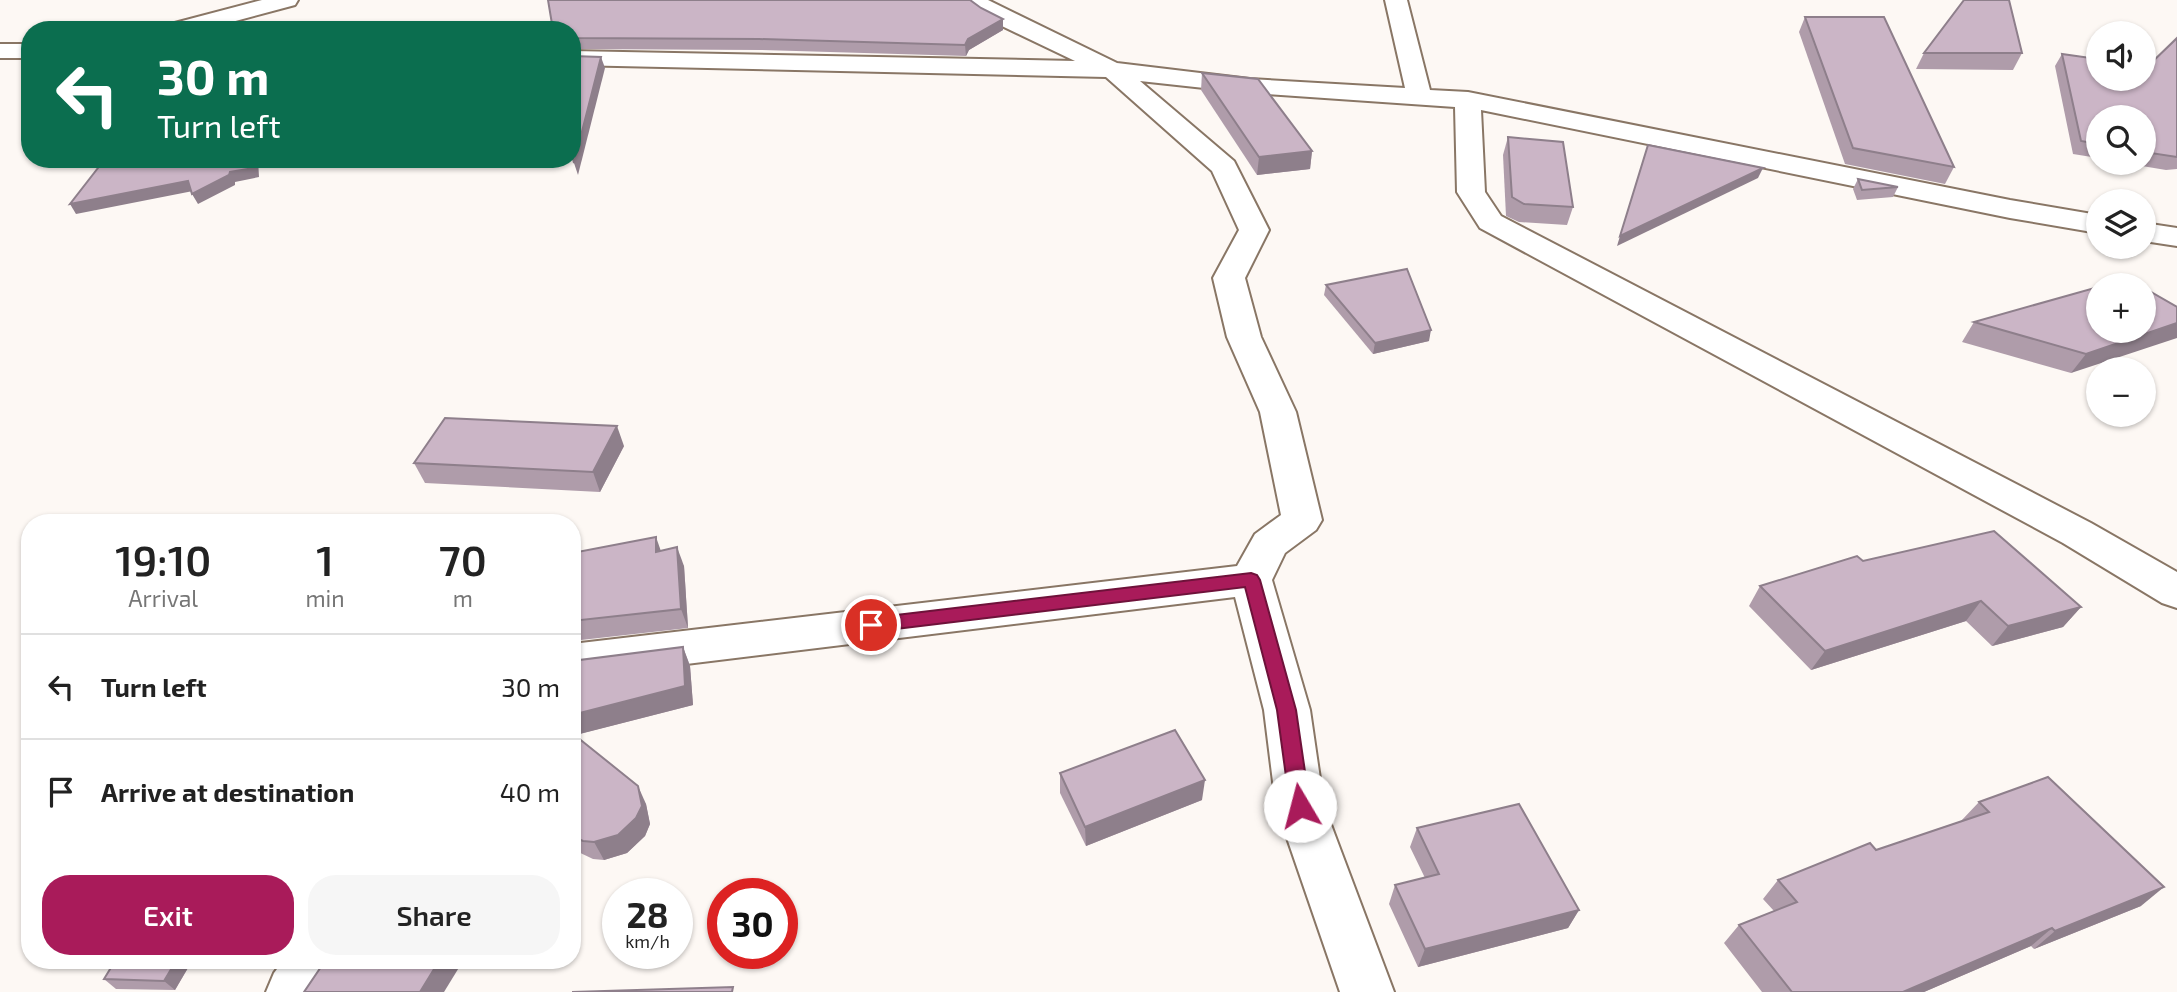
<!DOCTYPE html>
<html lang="en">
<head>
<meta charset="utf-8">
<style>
	body { margin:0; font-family:"Exo 2",sans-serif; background:#f6f6f6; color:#222; height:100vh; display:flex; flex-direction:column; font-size:26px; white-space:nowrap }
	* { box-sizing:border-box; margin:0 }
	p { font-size:23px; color:#767676 }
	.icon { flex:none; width:38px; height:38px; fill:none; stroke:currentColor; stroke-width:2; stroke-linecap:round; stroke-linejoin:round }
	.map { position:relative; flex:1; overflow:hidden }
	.details { position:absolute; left:21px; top:514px; width:560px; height:455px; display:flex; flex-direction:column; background:#fff; border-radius:28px; box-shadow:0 2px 5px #0004 }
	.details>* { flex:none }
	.banner { position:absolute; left:21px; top:21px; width:560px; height:147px; border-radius:28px; box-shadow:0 2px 5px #0004; background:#0b6e4f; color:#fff; overflow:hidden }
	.tools { position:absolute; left:2086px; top:21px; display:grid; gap:14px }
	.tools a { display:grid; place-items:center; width:70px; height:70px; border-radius:50%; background:#fff; box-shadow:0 2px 5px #0004; font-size:35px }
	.speed { position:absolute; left:602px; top:878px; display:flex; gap:14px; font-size:35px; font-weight:700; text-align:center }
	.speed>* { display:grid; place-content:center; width:91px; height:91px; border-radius:50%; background:#fff; box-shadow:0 2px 5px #0004; line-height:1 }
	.speed small { font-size:18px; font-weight:400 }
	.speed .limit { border:10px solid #d22; background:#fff; color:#111 }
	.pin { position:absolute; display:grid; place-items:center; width:60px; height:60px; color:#fff; margin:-30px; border:4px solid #fff; border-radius:50%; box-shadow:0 2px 7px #0007 }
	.me { position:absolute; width:77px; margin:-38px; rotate:352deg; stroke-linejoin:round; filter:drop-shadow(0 0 5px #0008) }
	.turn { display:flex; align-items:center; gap:24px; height:147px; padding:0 21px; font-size:32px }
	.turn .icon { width:91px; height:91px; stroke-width:2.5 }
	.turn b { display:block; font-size:49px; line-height:60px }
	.eta { display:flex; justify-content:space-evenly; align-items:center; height:119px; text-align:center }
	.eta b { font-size:42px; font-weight:600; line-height:49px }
	.primary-button { display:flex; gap:14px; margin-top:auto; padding:14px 21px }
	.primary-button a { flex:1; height:80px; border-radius:28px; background:#a91b5a; color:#fff; font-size:28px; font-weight:600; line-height:80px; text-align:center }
	.primary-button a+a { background:#f6f6f6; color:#222 }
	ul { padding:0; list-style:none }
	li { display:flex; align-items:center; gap:21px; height:105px; padding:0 21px; border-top:2px solid #e0e0e0 }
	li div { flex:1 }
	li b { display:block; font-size:26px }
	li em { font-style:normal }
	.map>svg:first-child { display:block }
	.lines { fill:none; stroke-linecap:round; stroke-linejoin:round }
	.minor-casing { stroke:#897665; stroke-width:4 }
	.minor { fill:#fff; fill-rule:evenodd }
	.wall { fill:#af9caa }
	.shaded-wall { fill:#8e7f8b }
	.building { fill:#cbb5c6; stroke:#8e7f8b; stroke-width:2 }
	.route { fill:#a91b5a; stroke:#6e123a; stroke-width:2 }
</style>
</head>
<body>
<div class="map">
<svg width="2177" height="992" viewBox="0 0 2177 992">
	<rect width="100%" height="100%" fill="#fdf8f4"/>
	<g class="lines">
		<defs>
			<g id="minor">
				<path d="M262,0H298L295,5L202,30H164L167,25Z"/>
				<path d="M962,0H988L1117,63L1250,79L1405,88L1385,0H1407L1430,90L1468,92L2010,200L2098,215V233L2010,218L1481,110L1485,192L1501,216L2091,523L2177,572V608L2162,603L2063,543L1480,228L1457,192L1455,107L1250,93L1140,81L1234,161L1269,230L1245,278L1261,337L1296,412L1322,520L1316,530L1285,553L1272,580L1310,710L1324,806L1394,992H1340L1276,806L1264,710L1235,597L572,678V644L1237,566L1255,534L1281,515L1260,412L1227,337L1213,278L1239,230L1212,171L1106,77L572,65V51L1075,61L983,17Z"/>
				<rect x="0" y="44" width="30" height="14"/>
				<path d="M2144,223L2177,228V246L2144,241Z"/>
				<path d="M283,961H343L326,992H266L274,973Z"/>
			</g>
		</defs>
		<use href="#minor" class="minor-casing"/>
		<use href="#minor" class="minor"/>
	</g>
	<g class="wall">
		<path d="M981,8L1003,19V30L969,50L966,56L761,50L572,49V30Z"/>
		<path d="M1805,17L1954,167L1945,184L1845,164L1799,32Z"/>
		<path d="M2177,38V169L2166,170L2124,163H2144V117H2098V158L2073,154L2055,66L2062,54L2147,67Z"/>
		<path d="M1924,53H2022L2013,70L1916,69Z"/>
		<path d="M1202,73L1312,151L1310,169L1257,175L1201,90Z"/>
		<path d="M1508,137L1573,207L1567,225L1519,222L1506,216L1503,155Z"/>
		<path d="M1858,179L1898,187L1893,197L1857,200L1853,189Z"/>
		<path d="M1326,285L1429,341L1373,354L1324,295Z"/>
		<path d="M1974,322L2144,331L2071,373L1962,342Z"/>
		<path d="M624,446L600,492L425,483L414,463Z"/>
		<path d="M661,551L684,566L688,628L572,641V553Z"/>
		<path d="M1863,561L2081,607L2063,627L1992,646L1966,621L1811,670L1749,606L1760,586Z"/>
		<path d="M683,647L690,666L693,705L575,735L646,804L650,824L645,836L627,853L604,860L593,859L572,849V661Z"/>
		<path d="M1060,773L1202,800L1086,846L1060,793Z"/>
		<path d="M1979,802L2141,906L2034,949L2031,946L1924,992H1762L1724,943L1739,925L1774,911L1763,899L1778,880L1876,850L1961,821Z"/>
		<path d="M1417,828L1579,910L1568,928L1418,967L1389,904L1395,885L1425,878L1410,847Z"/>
		<path d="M192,961L175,990L116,989L104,979Z"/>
	</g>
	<g class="shaded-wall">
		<path d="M1003,19V30L969,50L966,56L965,45L968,39Z"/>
		<path d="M601,57L605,68L578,175L574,163Z"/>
		<path d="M1312,151L1310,169L1257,175L1259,157Z"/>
		<path d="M254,159H258L259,177L235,182V185L198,204L192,194Z"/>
		<path d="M1763,168L1758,178L1617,246L1620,236Z"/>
		<path d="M188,181L193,191L76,214L70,204Z"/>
		<path d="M2177,323V338L2071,373L2086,354Z"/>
		<path d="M1431,330L1429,341L1373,354L1375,343Z"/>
		<path d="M617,426L624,446L600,492L593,472Z"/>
		<path d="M656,537L663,557L656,552Z"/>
		<path d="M677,547L684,566L688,628L681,609Z"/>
		<path d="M1981,601L1966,621L1811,670L1825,651Z"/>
		<path d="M2081,607L2063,627L1992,646L2008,626Z"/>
		<path d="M683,647L690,666L693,705L572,736V715Z"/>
		<path d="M1205,780L1202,800L1086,846L1085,827Z"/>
		<path d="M638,786L646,804L650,824L645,836L627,853L604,860L594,842Z"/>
		<path d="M2164,887L2141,906L2034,949L2055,931Z"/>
		<path d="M1579,910L1568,928L1418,967L1425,949Z"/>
		<path d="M2052,928L2031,946L1924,992H1903Z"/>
		<path d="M176,961H192L175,990L164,981Z"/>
		<path d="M439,961H463L444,992H420Z"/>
	</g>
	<g class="building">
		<path d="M548,0H970L981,8L1003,19L968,39L965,45L759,39L572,38V30H553Z"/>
		<path d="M1964,0H2009L2022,53H1924Z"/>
		<path d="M1805,17H1884L1954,167L1853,148Z"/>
		<path d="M2177,38V157L2144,152V117H2098V144L2081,141L2062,54L2098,59V79H2144V67H2147Z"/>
		<path d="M572,56L601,57L574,163L572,154Z"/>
		<path d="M1202,73L1258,79L1312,151L1259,157Z"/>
		<path d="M1508,137L1563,142L1573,207L1524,204L1512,197Z"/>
		<path d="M1648,145L1763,168L1620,236Z"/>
		<path d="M105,159H254V168L230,172L229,175L192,194L188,181L70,204Z"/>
		<path d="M1858,179L1898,187L1862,190Z"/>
		<path d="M1407,269L1431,330L1375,343L1326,285Z"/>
		<path d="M2098,287V331H2144V288L2177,307V323L2086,354L1974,322Z"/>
		<path d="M445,418L617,426L593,472L414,463Z"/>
		<path d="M278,522L303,523H277Z"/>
		<path d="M1994,531L2081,607L2008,626L1981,601L1825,651L1760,586L1857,556L1863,561Z"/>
		<path d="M656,537V552L677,547L681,609L572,621V553Z"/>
		<path d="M683,647L685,686L572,715V661Z"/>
		<path d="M1175,730L1205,780L1085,827L1060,773Z"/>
		<path d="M572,733L638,786L642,806L636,818L618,835L594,842L583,841L572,836Z"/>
		<path d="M2048,777L2164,887L2055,931L2052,928L1903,992H1792L1739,925L1797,902L1778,880L1870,843L1876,850L1989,812L1979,802Z"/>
		<path d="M1519,804L1579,910L1425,949L1395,885L1439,874L1417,828Z"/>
		<path d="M115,961H176L164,981L104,979Z"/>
		<path d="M325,961H439L420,992H304Z"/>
		<path d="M733,987L732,992H572Z"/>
	</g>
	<path class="route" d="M1251,573L1257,575L1260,580L1296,710L1310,806L1307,812L1300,815L1293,812L1290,806L1277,710L1245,587L871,632L865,630L862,625L865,620L871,618Z"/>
</svg>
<div class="tools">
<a><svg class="icon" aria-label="sound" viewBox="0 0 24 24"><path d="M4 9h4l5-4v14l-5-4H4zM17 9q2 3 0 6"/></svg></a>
<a><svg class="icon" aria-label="search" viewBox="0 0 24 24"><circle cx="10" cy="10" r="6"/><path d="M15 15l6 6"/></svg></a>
<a><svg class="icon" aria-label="layers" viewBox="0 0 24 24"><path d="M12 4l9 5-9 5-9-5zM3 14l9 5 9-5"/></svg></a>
<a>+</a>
<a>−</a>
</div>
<div class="speed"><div>28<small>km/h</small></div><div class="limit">30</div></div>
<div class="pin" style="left:871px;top:625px;background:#d93025"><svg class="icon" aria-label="arrive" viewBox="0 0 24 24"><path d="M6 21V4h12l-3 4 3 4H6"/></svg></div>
<svg class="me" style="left:1300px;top:806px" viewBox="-20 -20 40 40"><circle r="19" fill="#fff"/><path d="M0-13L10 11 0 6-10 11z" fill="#a91b5a"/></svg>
<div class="banner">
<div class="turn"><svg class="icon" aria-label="left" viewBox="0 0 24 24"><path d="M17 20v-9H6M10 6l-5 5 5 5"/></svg><div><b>30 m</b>Turn left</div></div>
</div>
<section class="details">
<div class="eta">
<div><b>19:10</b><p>Arrival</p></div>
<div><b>1</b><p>min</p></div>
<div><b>70</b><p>m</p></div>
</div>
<ul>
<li><svg class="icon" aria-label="left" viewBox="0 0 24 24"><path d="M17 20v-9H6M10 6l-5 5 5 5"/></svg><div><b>Turn left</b></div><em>30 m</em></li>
<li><svg class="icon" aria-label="arrive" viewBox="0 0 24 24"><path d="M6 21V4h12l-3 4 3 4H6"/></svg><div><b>Arrive at destination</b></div><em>40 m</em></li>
</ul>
<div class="primary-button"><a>Exit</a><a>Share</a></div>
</section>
</div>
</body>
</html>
